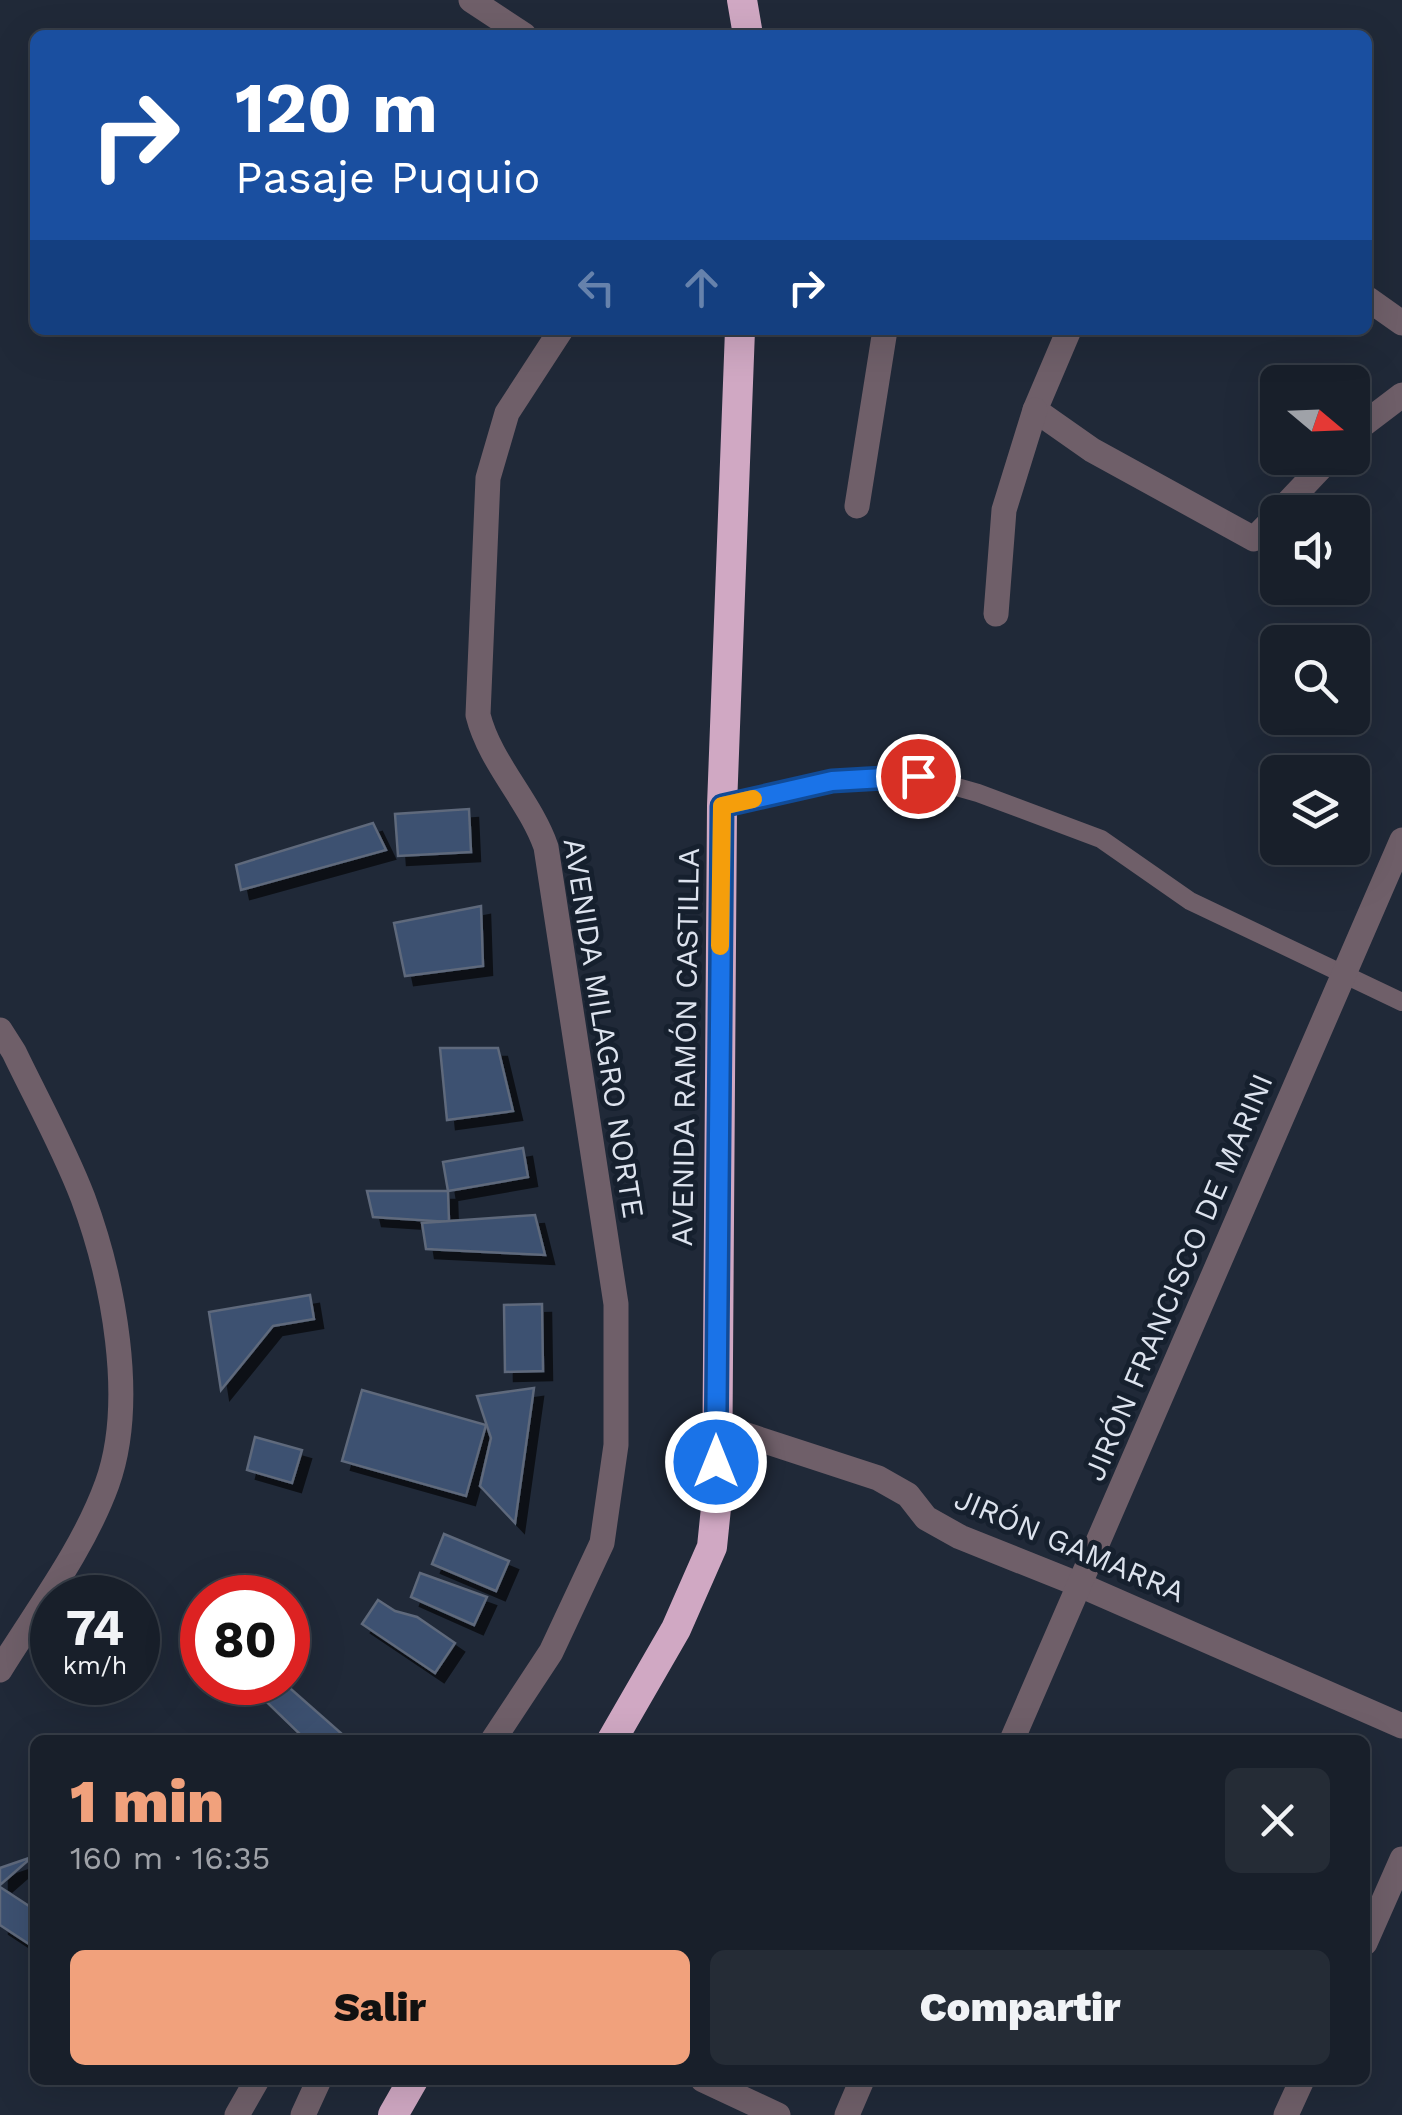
<!DOCTYPE html>
<html lang="es">
<head>
<meta charset="utf-8">
<style>
	body { margin:0; font-family:"Work Sans",sans-serif; background:#252c36; color:#f1f3f6; height:100vh; display:flex; flex-direction:column; font-size:38px; white-space:nowrap }
	* { box-sizing:border-box; margin:0 }
	p { font-size:32px; color:#9fa2a8 }
	.icon { flex:none; width:55px; height:55px; fill:none; stroke:currentColor; stroke-width:2; stroke-linecap:round; stroke-linejoin:round }
	.map { position:relative; flex:1; overflow:hidden }
	.side { position:absolute; left:30px; top:1735px; width:1340px; height:350px; display:flex; flex-direction:column; background:#181f2a; border-radius:15px; box-shadow:0 10px 40px #0002,0 0 0 2px #363d47 }
	.side>* { flex:none }
	.top-card { position:absolute; left:30px; top:30px; width:1342px; height:305px; border-radius:15px; box-shadow:0 10px 40px #0002,0 0 0 2px #363d47; background:#1a4fa0; color:#fff; overflow:hidden }
	.needle { width:65px; rotate:109deg }
	.tools { position:absolute; left:1260px; top:365px; display:grid; gap:20px }
	.tools a { display:grid; place-items:center; width:110px; height:110px; border-radius:15px; background:#181f2a; box-shadow:0 10px 40px #0002,0 0 0 2px #363d47; font-size:50px }
	.speed { position:absolute; left:30px; top:1575px; display:flex; gap:20px; font-size:50px; font-weight:700; text-align:center }
	.speed>* { display:grid; place-content:center; width:130px; height:130px; border-radius:50%; background:#181f2a; box-shadow:0 10px 40px #0002,0 0 0 2px #363d47; line-height:1 }
	.speed small { font-size:25px; font-weight:400 }
	.speed .limit { border:15px solid #d22; background:#fff; color:#111 }
	.pin { position:absolute; display:grid; place-items:center; width:85px; height:85px; color:#fff; margin:-42px; border:5px solid #fff; border-radius:50%; box-shadow:0 2px 10px #0007 }
	.me { position:absolute; width:110px; margin:-55px; rotate:0deg; stroke-linejoin:round; filter:drop-shadow(0 0 8px #0008) }
	.turn { display:flex; align-items:center; gap:35px; height:210px; padding:0 40px; font-size:45px }
	.turn .icon { width:130px; height:130px; stroke-width:2.5 }
	.turn b { display:block; font-size:70px; line-height:85px }
	.lanes { display:flex; align-items:center; height:95px; padding:0 40px; background:#0003; justify-content:center; gap:50px; direction:ltr }
	.lanes .off { opacity:.35 }
	.round { display:grid; place-items:center; flex:none; width:105px; height:105px; border-radius:15px; background:#252c36 }
	.summary { display:flex; align-items:center; justify-content:space-between; height:170px; padding:0 40px }
	h1 { font-size:60px; font-weight:800; line-height:75px; color:#f1a17c }
	.primary-button { display:flex; gap:20px; margin-top:auto; padding:20px 40px }
	.primary-button a { flex:1; height:115px; border-radius:15px; background:#f1a17c; color:#111; font-size:40px; font-weight:800; line-height:115px; text-align:center }
	.primary-button a+a { background:#252c36; color:#f1f3f6 }
	.map>svg:first-child { display:block }
	.building { fill:#3c5171; stroke:#5e697b; stroke-width:2.5; filter:url(#shadow) }
	.lines { fill:none; stroke-linecap:round; stroke-linejoin:round }
	.lane { stroke:#6f5f69; stroke-width:18 }
	.street { stroke:#6f5f69; stroke-width:25 }
	.highway { stroke:#d0a8c3; stroke-width:30 }
	.route-casing { stroke:#114b97; stroke-width:25 }
	.route { stroke:#1a73e8; stroke-width:18 }
	.slow { stroke:#f59e0b; stroke-width:18 }
	.labels { text-anchor:middle; dominant-baseline:central; stroke-width:10; stroke-linejoin:round; paint-order:stroke }
	.street-label { font-size:30px; fill:#dde3ee; stroke:#16202e }
</style>
</head>
<body>
<div class="map">
<svg width="1402" height="2115" viewBox="0 0 1402 2115">
	<defs>
		<filter id="shadow"><feDropShadow dx="9" dy="9" stdDeviation="0" flood-color="#0009"/></filter>
	</defs>
	<rect width="100%" height="100%" fill="#202938"/>
	<g class="building">
		<path d="M469,809L471,852L398,856L395,814Z"/>
		<path d="M373,823L386,850L241,890L236,865Z"/>
		<path d="M481,906L483,966L405,976L394,923Z"/>
		<path d="M440,1048H498L513,1111L447,1120Z"/>
		<path d="M523,1148L528,1177L448,1191L443,1162Z"/>
		<path d="M367,1191H448L449,1222L373,1217Z"/>
		<path d="M535,1215L545,1255L426,1249L422,1223Z"/>
		<path d="M310,1295L314,1319L273,1326L221,1390L209,1312Z"/>
		<path d="M542,1304L543,1371L505,1372L504,1305Z"/>
		<path d="M534,1388L515,1523L480,1486L491,1438L477,1396Z"/>
		<path d="M362,1390L486,1425L466,1496L342,1461Z"/>
		<path d="M255,1437L302,1450L292,1483L247,1470Z"/>
		<path d="M444,1534L509,1561L496,1591L432,1564Z"/>
		<path d="M420,1573L487,1597L474,1625L411,1597Z"/>
		<path d="M378,1600L395,1611L417,1617L455,1643L435,1673L362,1624Z"/>
		<path d="M246,1682H283L342,1734L336,1740H306Z"/>
		<path d="M32,1857L0,1885V1868Z"/>
		<path d="M0,1887L35,1910V1948L0,1925Z"/>
	</g>
	<g class="lines">
		<path class="lane" d="M722,806L832,781L918,776L978,793L1101,839L1190,901L1402,1002"/>
		<g class="street">
			<path d="M471,0L524,35"/>
			<path d="M1368,299L1402,323"/>
			<path d="M1069,330L1035,410L1092,450L1254,539L1278,514"/>
			<path d="M1352,433L1402,395"/>
			<path d="M857,506L885,330"/>
			<path d="M1279,512L1330,458"/>
			<path d="M996,614L1004,510L1035,410"/>
			<path d="M0,1030L14,1052C37,1100 64,1148 83,1198C113,1279 137,1401 107,1484C83,1550 37,1610 0,1670"/>
			<path d="M716,1425L878,1478L908,1495L926,1518L960,1537L1080,1585L1402,1726"/>
			<path d="M493,1740L551,1652L602,1543L616,1445V1304L546,847C530,801 490,763 478,715L488,478L507,413L561,330"/>
			<path d="M1012,1740L1402,840"/>
			<path d="M1365,1943L1402,1859"/>
			<path d="M703,2080L778,2115"/>
			<path d="M237,2115L257,2080"/>
			<path d="M303,2115L319,2080"/>
			<path d="M847,2115L862,2080"/>
			<path d="M1286,2115L1302,2080"/>
		</g>
		<g class="highway">
			<path d="M742,0L748,35"/>
			<path d="M612,1740L676,1629L712,1547L717,1498L722,806L740,330"/>
			<path d="M393,2115L413,2080"/>
		</g>
	</g>
	<g class="lines">
		<defs>
			<path id="route" d="M716,1462L722,806L832,781L918,776"/>
		</defs>
		<use href="#route" class="route-casing"/>
		<use href="#route" class="route"/>
		<path class="slow" d="M720,946L722,806L753,799"/>
	</g>
	<g class="labels">
		<g class="street-label">
			<text transform="translate(604 1028) rotate(81)">AVENIDA MILAGRO NORTE</text>
			<text transform="translate(685 1047) rotate(-89)">AVENIDA RAMÓN CASTILLA</text>
			<text transform="translate(1178 1277) rotate(-67)">JIRÓN FRANCISCO DE MARINI</text>
			<text transform="translate(1070 1545) rotate(23)">JIRÓN GAMARRA</text>
		</g>
	</g>
</svg>
<div class="tools">
<a><svg class="needle" viewBox="-14 -14 28 28"><path d="M0-13l5 13h-10z" fill="#e53935"/><path d="M0 13l5-13h-10z" fill="#9fa2a8"/></svg></a>
<a><svg class="icon" aria-label="sound" viewBox="0 0 24 24"><path d="M4 9h4l5-4v14l-5-4H4zM17 9q2 3 0 6"/></svg></a>
<a><svg class="icon" aria-label="search" viewBox="0 0 24 24"><circle cx="10" cy="10" r="6"/><path d="M15 15l6 6"/></svg></a>
<a><svg class="icon" aria-label="layers" viewBox="0 0 24 24"><path d="M12 4l9 5-9 5-9-5zM3 14l9 5 9-5"/></svg></a>
</div>
<div class="speed"><div>74<small>km/h</small></div><div class="limit">80</div></div>
<div class="pin" style="left:918px;top:776px;background:#d93025"><svg class="icon" aria-label="arrive" viewBox="0 0 24 24"><path d="M6 21V4h12l-3 4 3 4H6"/></svg></div>
<svg class="me" style="left:716px;top:1462px" viewBox="-20 -20 40 40"><circle r="17" fill="#1a73e8" stroke="#fff" stroke-width="3"/><path d="M0-11L8 9 0 5-8 9z" fill="#fff"/></svg>
<div class="top-card">
<div class="turn"><svg class="icon" aria-label="right" viewBox="0 0 24 24"><path d="M7 20v-9h11M14 6l5 5-5 5"/></svg><div><b>120 m</b>Pasaje Puquio</div></div>
<div class="lanes"><svg class="icon off" aria-label="left" viewBox="0 0 24 24"><path d="M17 20v-9H6M10 6l-5 5 5 5"/></svg><svg class="icon off" aria-label="ahead" viewBox="0 0 24 24"><path d="M12 20V5M6 11l6-6 6 6"/></svg><svg class="icon" aria-label="right" viewBox="0 0 24 24"><path d="M7 20v-9h11M14 6l5 5-5 5"/></svg></div>
</div>
<section class="side">
<div class="summary"><div><h1>1 min</h1><p>160 m · 16:35</p></div><a class="round"><svg class="icon" aria-label="close" viewBox="0 0 24 24"><path d="M6 6l12 12M18 6L6 18"/></svg></a></div>
<div class="primary-button"><a>Salir</a><a>Compartir</a></div>
</section>
</div>
</body>
</html>
